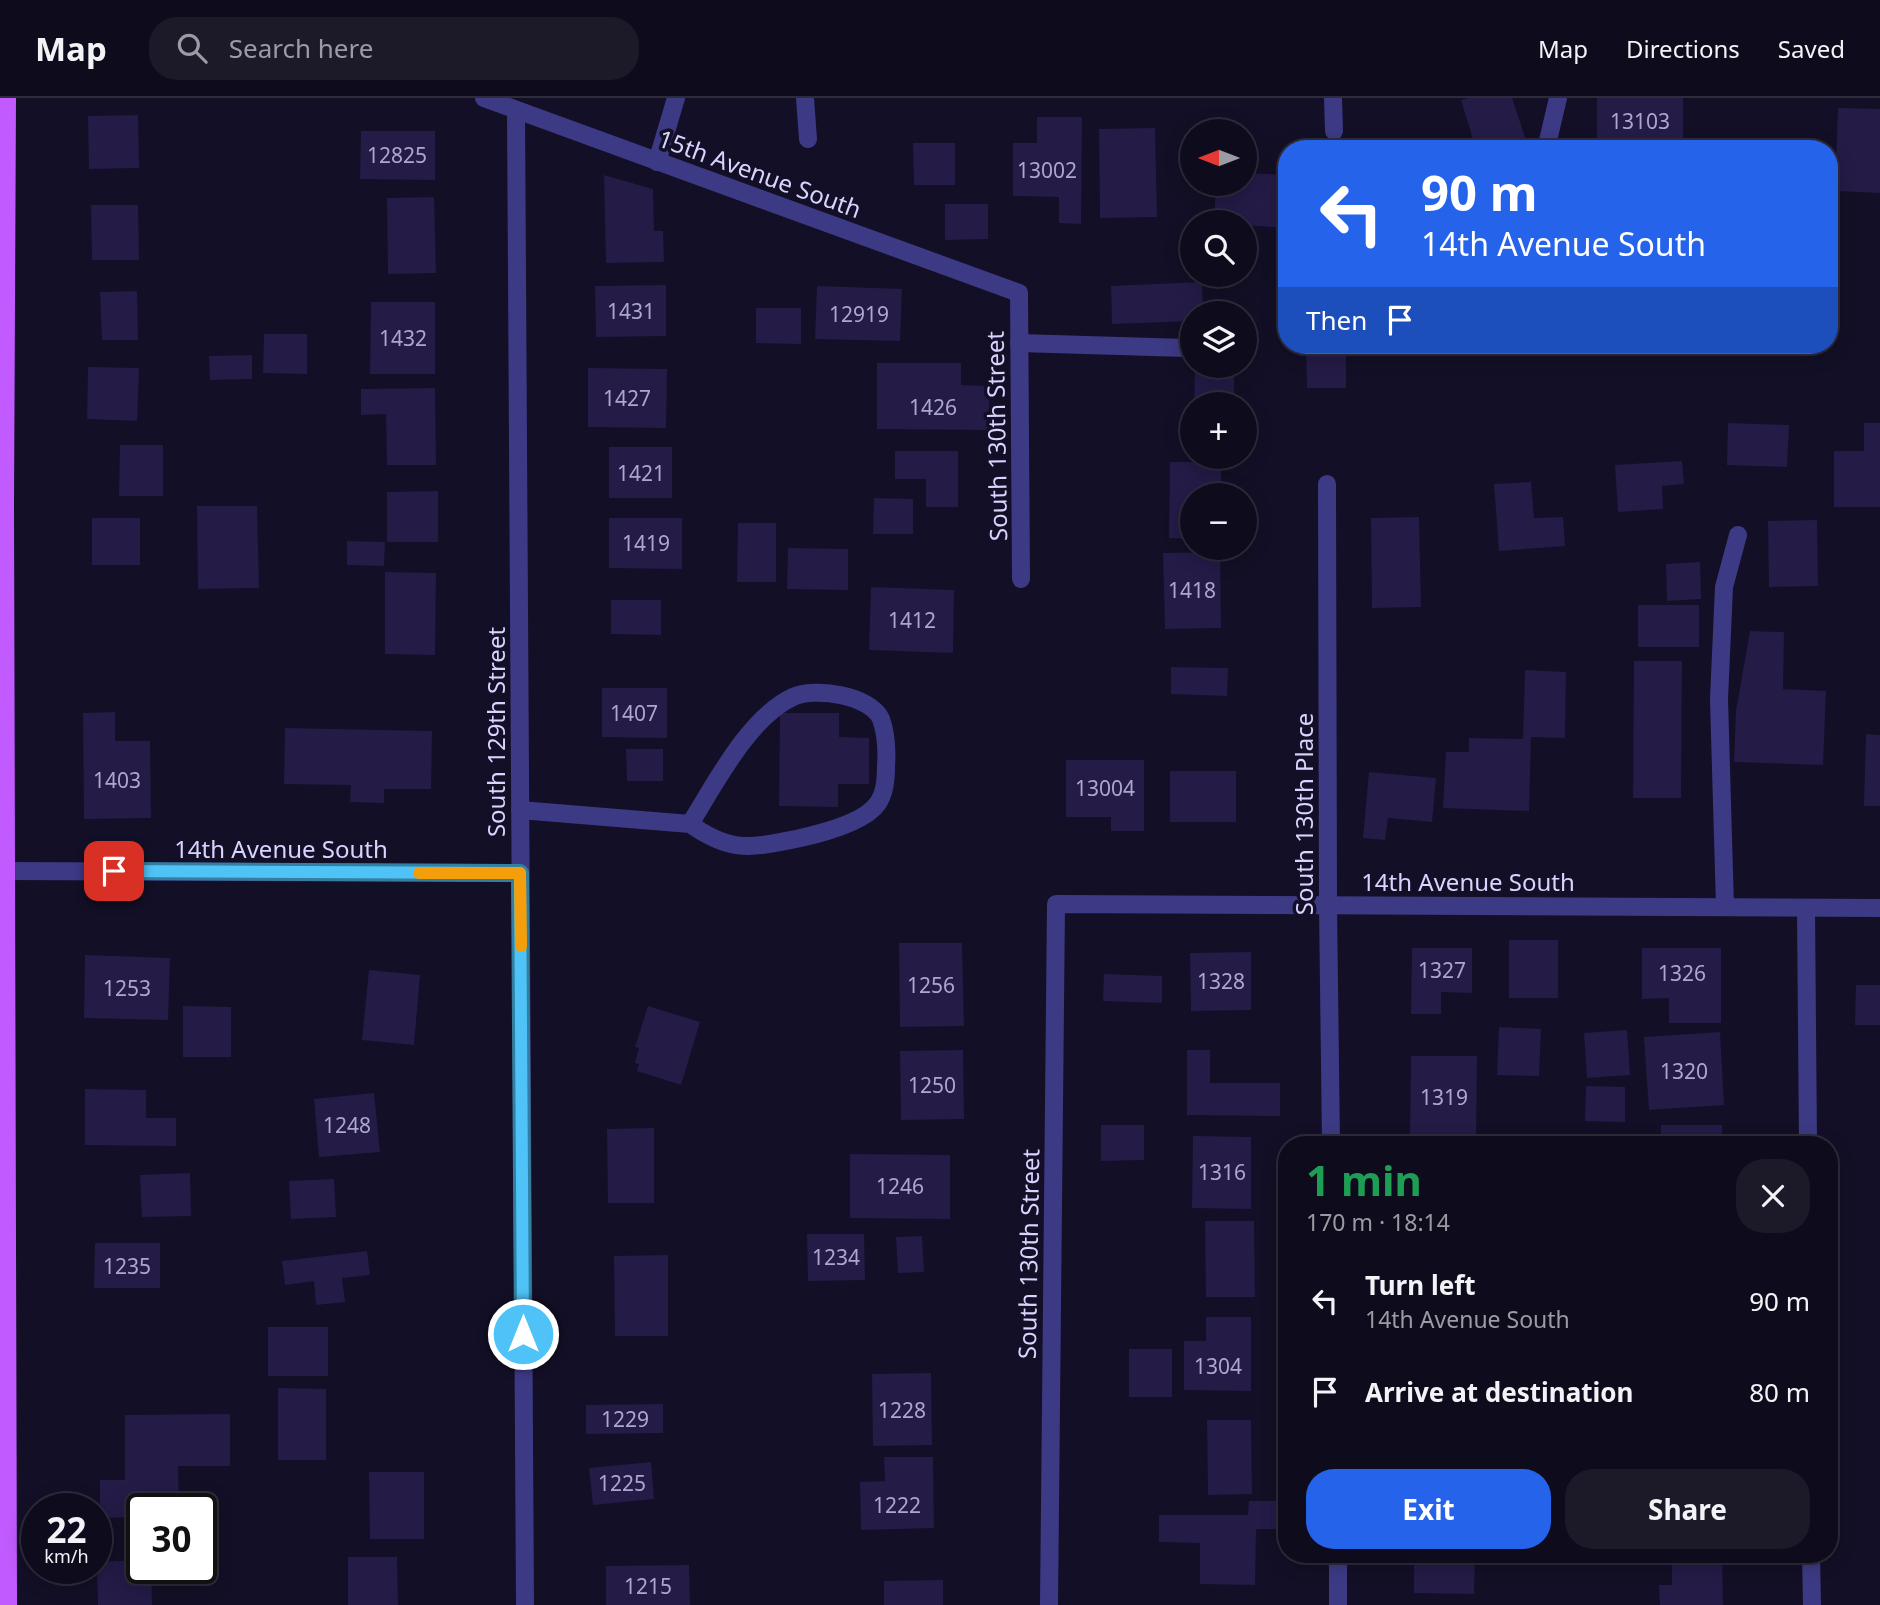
<!DOCTYPE html>
<html lang="en">
<head>
<meta charset="utf-8">
<style>
	body { margin:0; font-family:"Noto Sans",sans-serif; background:#1c1929; color:#f1f3f6; height:100vh; display:flex; flex-direction:column; font-size:26px; white-space:nowrap }
	* { box-sizing:border-box; margin:0 }
	p { font-size:23px; color:#9b9ba3 }
	.icon { flex:none; width:38px; height:38px; fill:none; stroke:currentColor; stroke-width:2; stroke-linecap:round; stroke-linejoin:round }
	.map { position:relative; flex:1; overflow:hidden }
	.drawer { position:absolute; left:1278px; top:1038px; width:560px; height:427px; display:flex; flex-direction:column; background:#0e0b1c; border-radius:28px; box-shadow:0 4px 18px #0003,0 0 0 2px #2e2b3b }
	.drawer>* { flex:none }
	.hud { position:absolute; left:1278px; top:42px; width:560px; height:214px; border-radius:28px; box-shadow:0 4px 18px #0003,0 0 0 2px #2e2b3b; background:#2563eb; color:#fff; overflow:hidden }
	.needle { width:46px; rotate:270deg }
	.fabs { position:absolute; left:1180px; top:21px; display:grid; gap:14px }
	.fabs a { display:grid; place-items:center; width:77px; height:77px; border-radius:50%; background:#0e0b1c; box-shadow:0 4px 18px #0003,0 0 0 2px #2e2b3b; font-size:35px }
	.speed { position:absolute; left:21px; top:1395px; display:flex; gap:14px; font-size:35px; font-weight:700; text-align:center }
	.speed>* { display:grid; place-content:center; width:91px; height:91px; border-radius:50%; background:#0e0b1c; box-shadow:0 4px 18px #0003,0 0 0 2px #2e2b3b; line-height:1 }
	.speed small { font-size:18px; font-weight:400 }
	.speed .limit { border:4px solid #111; border-radius:10px; background:#fff; color:#111 }
	.pin { position:absolute; display:grid; place-items:center; width:60px; height:60px; color:#fff; margin:-30px; border-radius:14px; box-shadow:0 4px 10px #0006 }
	.me { position:absolute; width:77px; margin:-38px; rotate:0deg; stroke-linejoin:round; filter:drop-shadow(0 0 5px #0008) }
	.turn { display:flex; align-items:center; gap:24px; height:147px; padding:0 28px; font-size:32px }
	.turn .icon { width:91px; height:91px; stroke-width:2.5 }
	.turn b { display:block; font-size:49px; line-height:60px }
	.then { display:flex; align-items:center; height:66px; padding:0 28px; background:#0003; gap:14px; font-size:26px }
	.round { display:grid; place-items:center; flex:none; width:74px; height:74px; border-radius:28px; background:#1c1929 }
	.headline { display:flex; align-items:center; justify-content:space-between; height:119px; padding:0 28px }
	h1 { font-size:42px; font-weight:700; line-height:52px; color:#1e9e55 }
	.action { display:flex; gap:14px; margin-top:auto; padding:14px 28px }
	.action a { flex:1; height:80px; border-radius:28px; background:#2563eb; color:#fff; font-size:28px; font-weight:700; line-height:80px; text-align:center }
	.action a+a { background:#1c1929; color:#f1f3f6 }
	ul { padding:0; list-style:none }
	li { display:flex; align-items:center; gap:21px; height:91px; padding:0 28px }
	li div { flex:1 }
	li b { display:block; font-size:26px }
	li em { font-style:normal }
	header { display:flex; align-items:center; gap:42px; box-sizing:border-box; height:98px; padding:0 35px; background:#0e0b1c; border-bottom:2px solid #2e2b3b }
	header strong { font-size:33px }
	nav { display:flex; gap:38px; margin-inline-start:auto; font-size:24px }
	.search { width:490px; height:63px; background:#1c1929; display:flex; align-items:center; gap:18px; box-sizing:border-box; padding:0 24px; border-radius:28px; color:#9b9ba3; font-size:26px }
	.map>svg:first-child { display:block }
	.building { fill:#241b47 }
	.lines { fill:none; stroke-linecap:round; stroke-linejoin:round }
	.minor { stroke:#3d3a85; stroke-width:18 }
	.major { stroke:#c25bff; stroke-width:18 }
	.route-casing { stroke:#337fa1; stroke-width:18 }
	.route { stroke:#4fc3f7; stroke-width:12 }
	.slow { stroke:#f59e0b; stroke-width:12 }
	.labels { text-anchor:middle; dominant-baseline:central; stroke-width:7; stroke-linejoin:round; paint-order:stroke }
	.number-label { font-size:21px; fill:#aca6d1 }
	.street-label { font-size:24px; fill:#d9d4ff; stroke:#130f26 }
</style>
</head>
<body>
<header>
<strong>Map</strong>
<div class="search"><svg class="icon" aria-label="search" viewBox="0 0 24 24"><circle cx="10" cy="10" r="6"/><path d="M15 15l6 6"/></svg>Search here</div>
<nav><a>Map</a><a>Directions</a><a>Saved</a></nav>
</header>
<div class="map">
<svg width="1880" height="1507" viewBox="0 0 1880 1507">
	<rect width="100%" height="100%" fill="#130f26"/>
	<g class="building">
		<path d="M1468,0H1512L1529,51H1476L1461,2Z"/>
		<path d="M1597,0H1683V46L1597,45Z"/>
		<path d="M1838,10L1880,11V95L1835,93Z"/>
		<path d="M138,17L139,70L89,71L88,18Z"/>
		<path d="M1037,19H1082L1081,126L1059,125V99L1013,98V45H1037Z"/>
		<path d="M1155,30L1157,119L1100,120L1099,31Z"/>
		<path d="M361,33H435V82L360,81Z"/>
		<path d="M913,45H955V87H914Z"/>
		<path d="M1244,75L1286,77V130L1244,127V124H1214L1216,86H1244Z"/>
		<path d="M604,77L653,91L654,133H663L664,164L606,165Z"/>
		<path d="M434,99L436,175L388,176L387,100Z"/>
		<path d="M945,106H988V141L945,142Z"/>
		<path d="M91,107H138L139,162H92Z"/>
		<path d="M1202,184L1203,215H1192V223L1112,226L1111,188Z"/>
		<path d="M666,187V238L596,239L595,188Z"/>
		<path d="M817,188L902,191L900,243L815,241Z"/>
		<path d="M137,193L138,242H102L100,194Z"/>
		<path d="M371,204H435V276H370Z"/>
		<path d="M756,210H801V246L756,245Z"/>
		<path d="M264,236H307V276L263,275Z"/>
		<path d="M1306,247H1346V290H1307Z"/>
		<path d="M252,257V281L210,282L209,258Z"/>
		<path d="M877,265H961V287L989,288V332L877,331Z"/>
		<path d="M88,269L139,270L137,323L87,321Z"/>
		<path d="M588,270L667,271L666,330L588,329Z"/>
		<path d="M1195,274H1234V306H1194Z"/>
		<path d="M435,290L436,367H387L386,316L361,317V291Z"/>
		<path d="M1728,325L1789,327L1787,369L1727,367Z"/>
		<path d="M1864,325H1880V409H1834V353H1864Z"/>
		<path d="M120,347H163V398H119Z"/>
		<rect x="609" y="349" width="63" height="51"/>
		<path d="M895,353H958V409H926V381H895Z"/>
		<path d="M1682,363L1684,386L1662,388L1663,411L1618,414L1615,367Z"/>
		<path d="M1170,364H1221V397H1192V441L1169,440Z"/>
		<path d="M1531,384L1534,420L1563,419L1565,448L1499,453L1494,386Z"/>
		<path d="M438,393V444H387V394Z"/>
		<path d="M874,400L913,401V436H873Z"/>
		<path d="M197,408H257L259,490L198,491Z"/>
		<path d="M1419,419L1421,509L1372,510L1371,420Z"/>
		<rect x="92" y="420" width="48" height="47"/>
		<path d="M609,420H682V471L609,470Z"/>
		<path d="M1817,422L1818,488L1769,489L1768,423Z"/>
		<path d="M738,425H776V484H737Z"/>
		<path d="M347,443L385,444L384,468L347,467Z"/>
		<path d="M788,450L848,451V492L787,491Z"/>
		<path d="M1220,454L1221,530L1165,531L1163,455Z"/>
		<path d="M1700,464L1701,501L1667,503L1666,466Z"/>
		<path d="M385,474L436,475L435,557L385,556Z"/>
		<path d="M871,489L954,492L953,555L869,552Z"/>
		<path d="M611,502H661V537L611,536Z"/>
		<rect x="1638" y="507" width="61" height="42"/>
		<path d="M1750,533L1784,534L1783,591L1826,593L1823,667L1734,664L1736,613Z"/>
		<path d="M1634,563H1682L1681,700H1633Z"/>
		<path d="M1171,569L1228,570L1227,598L1171,596Z"/>
		<path d="M1525,572L1566,574L1565,640L1531,639L1529,713L1443,710L1446,654H1469V640L1523,641Z"/>
		<path d="M602,590H667V640L602,639Z"/>
		<path d="M115,614V643H150L151,720L84,721L83,615Z"/>
		<path d="M780,615H839V639L869,640V686H838V709L779,708Z"/>
		<path d="M285,630L432,633L431,691H384V705L350,704L351,687L284,686Z"/>
		<path d="M1866,636L1880,637V708H1864Z"/>
		<path d="M626,651H663V683H627Z"/>
		<path d="M1066,662H1144V733H1111V719H1066Z"/>
		<rect x="1170" y="673" width="66" height="51"/>
		<path d="M1369,674L1436,680L1432,724L1388,720L1385,742L1363,740Z"/>
		<rect x="1509" y="842" width="49" height="58"/>
		<path d="M899,845H962L964,928L900,929Z"/>
		<path d="M1412,850H1472V895L1441,894V916H1411Z"/>
		<path d="M1642,850H1721V925H1669V900L1642,901Z"/>
		<path d="M1251,854V912L1191,913L1190,855Z"/>
		<path d="M85,857L170,860L168,922L84,920Z"/>
		<path d="M369,872L420,877L414,947L362,942Z"/>
		<path d="M1104,876L1162,878V905L1103,903Z"/>
		<path d="M1856,887H1880V927H1855Z"/>
		<path d="M183,908L231,909V959H183Z"/>
		<path d="M648,908L700,924L681,987L637,973L639,966L635,965L639,950L635,949Z"/>
		<path d="M1499,929L1541,931L1539,978L1497,977Z"/>
		<path d="M1627,932L1630,977L1587,980L1584,935Z"/>
		<path d="M1720,934L1724,1007L1649,1012L1644,939Z"/>
		<path d="M963,952L964,1021L901,1022L900,953Z"/>
		<path d="M1187,952H1210V985H1280V1018L1187,1017Z"/>
		<path d="M1411,958H1477L1476,1041H1410Z"/>
		<path d="M1586,988L1625,989V1024L1585,1023Z"/>
		<path d="M85,991L146,992V1020H176V1048L85,1047Z"/>
		<path d="M374,995L380,1054L319,1059L314,1001Z"/>
		<path d="M1101,1027H1144V1062L1101,1063Z"/>
		<rect x="1661" y="1027" width="61" height="19"/>
		<path d="M654,1030V1105H608L607,1031Z"/>
		<path d="M1193,1038L1251,1039V1111L1192,1110Z"/>
		<path d="M850,1056L950,1057V1121L850,1120Z"/>
		<path d="M190,1075L191,1118L142,1119L140,1077Z"/>
		<path d="M334,1081L336,1119L291,1121L289,1083Z"/>
		<path d="M1205,1123H1254L1255,1199H1206Z"/>
		<path d="M807,1136H864L865,1182L808,1183Z"/>
		<path d="M922,1138L924,1174L898,1175L896,1139Z"/>
		<path d="M95,1145H160V1190H94Z"/>
		<path d="M367,1153L370,1177L342,1180L345,1204L316,1207L314,1183L285,1187L282,1163Z"/>
		<path d="M668,1157V1238H615L614,1158Z"/>
		<path d="M1206,1219H1251V1293L1184,1292V1243H1206Z"/>
		<rect x="268" y="1229" width="60" height="49"/>
		<rect x="1129" y="1251" width="43" height="48"/>
		<path d="M931,1275L932,1347L873,1348L872,1276Z"/>
		<path d="M278,1290L326,1291V1362H278Z"/>
		<path d="M663,1306V1335L586,1336V1307Z"/>
		<path d="M230,1316V1368H178L179,1410H142V1419L100,1420V1382H125V1317Z"/>
		<path d="M1207,1322H1251L1252,1396L1208,1397Z"/>
		<path d="M884,1359H933L934,1430L861,1432L860,1384L885,1383Z"/>
		<path d="M651,1364L654,1401L593,1407L589,1370Z"/>
		<path d="M369,1374H424V1441H370Z"/>
		<path d="M1249,1403H1280V1431H1256L1255,1487L1200,1486V1445L1159,1444V1417H1248Z"/>
		<path d="M1414,1456H1475L1474,1496L1414,1495Z"/>
		<path d="M1672,1456H1722L1723,1507H1660L1659,1487H1672Z"/>
		<path d="M348,1459H397L398,1507H348Z"/>
		<path d="M142,1462V1470H151L152,1507H98L97,1464Z"/>
		<path d="M689,1467L690,1507H606V1468Z"/>
		<path d="M943,1482V1507H884V1483Z"/>
	</g>
	<g class="lines">
		<g class="minor">
			<path d="M484,0L1019,195L1021,481"/>
			<path d="M805,0L808,41"/>
			<path d="M1333,0L1334,33"/>
			<path d="M516,12L525,1507"/>
			<path d="M1546,51L1558,0"/>
			<path d="M657,64L676,0"/>
			<path d="M1019,245L1186,250"/>
			<path d="M1327,386L1328,807L1331,1046"/>
			<path d="M520,712L690,726C731,755 750,750 796,741C819,736 865,725 878,705C885,695 886,680 886,669C887,654 886,635 881,621C870,597 815,589 793,599C749,619 715,686 690,726"/>
			<path d="M0,773L520,775"/>
			<path d="M1725,809L1719,601L1724,489L1738,437"/>
			<path d="M1806,810L1808,1046"/>
			<path d="M1338,1456V1507"/>
			<path d="M1811,1456L1812,1507"/>
			<path d="M1049,1507L1056,806L1880,810"/>
		</g>
		<path class="major" d="M7,0L5,407L8,1507"/>
	</g>
	<g class="lines">
		<defs>
			<path id="route" d="M114,773L520,775L523,1236"/>
		</defs>
		<use href="#route" class="route-casing"/>
		<use href="#route" class="route"/>
		<path class="slow" d="M419,775H520L521,848"/>
	</g>
	<g class="labels">
		<g class="number-label">
			<text x="1640" y="23">13103</text>
			<text x="397" y="57">12825</text>
			<text x="1047" y="72">13002</text>
			<text x="631" y="213">1431</text>
			<text x="859" y="216">12919</text>
			<text x="403" y="240">1432</text>
			<text x="627" y="300">1427</text>
			<text x="933" y="309">1426</text>
			<text x="641" y="375">1421</text>
			<text x="646" y="445">1419</text>
			<text x="1192" y="492">1418</text>
			<text x="912" y="522">1412</text>
			<text x="634" y="615">1407</text>
			<text x="117" y="682">1403</text>
			<text x="1105" y="690">13004</text>
			<text x="1442" y="872">1327</text>
			<text x="1682" y="875">1326</text>
			<text x="1221" y="883">1328</text>
			<text x="931" y="887">1256</text>
			<text x="127" y="890">1253</text>
			<text x="1684" y="973">1320</text>
			<text x="932" y="987">1250</text>
			<text x="1444" y="999">1319</text>
			<text x="347" y="1027">1248</text>
			<text x="1222" y="1074">1316</text>
			<text x="900" y="1088">1246</text>
			<text x="836" y="1159">1234</text>
			<text x="127" y="1168">1235</text>
			<text x="1218" y="1268">1304</text>
			<text x="902" y="1312">1228</text>
			<text x="625" y="1321">1229</text>
			<text x="622" y="1385">1225</text>
			<text x="897" y="1407">1222</text>
			<text x="648" y="1488">1215</text>
		</g>
		<g class="street-label">
			<text transform="translate(760 75) rotate(20)">15th Avenue South</text>
			<text transform="translate(996 338) rotate(-91)">South 130th Street</text>
			<text transform="translate(495 634) rotate(-90)">South 129th Street</text>
			<text transform="translate(1303 716) rotate(-90)">South 130th Place</text>
			<text x="281" y="750">14th Avenue South</text>
			<text x="1468" y="783">14th Avenue South</text>
			<text transform="translate(1028 1156) rotate(-89)">South 130th Street</text>
		</g>
	</g>
</svg>
<div class="fabs">
<a><svg class="needle" viewBox="-14 -14 28 28"><path d="M0-13l5 13h-10z" fill="#e53935"/><path d="M0 13l5-13h-10z" fill="#9b9ba3"/></svg></a>
<a><svg class="icon" aria-label="search" viewBox="0 0 24 24"><circle cx="10" cy="10" r="6"/><path d="M15 15l6 6"/></svg></a>
<a><svg class="icon" aria-label="layers" viewBox="0 0 24 24"><path d="M12 4l9 5-9 5-9-5zM3 14l9 5 9-5"/></svg></a>
<a>+</a>
<a>−</a>
</div>
<div class="speed"><div>22<small>km/h</small></div><div class="limit">30</div></div>
<div class="pin" style="left:114px;top:773px;background:#d93025"><svg class="icon" aria-label="arrive" viewBox="0 0 24 24"><path d="M6 21V4h12l-3 4 3 4H6"/></svg></div>
<svg class="me" style="left:523px;top:1236px" viewBox="-20 -20 40 40"><circle r="17" fill="#4fc3f7" stroke="#fff" stroke-width="3"/><path d="M0-11L8 9 0 5-8 9z" fill="#fff"/></svg>
<div class="hud">
<div class="turn"><svg class="icon" aria-label="left" viewBox="0 0 24 24"><path d="M17 20v-9H6M10 6l-5 5 5 5"/></svg><div><b>90 m</b>14th Avenue South</div></div>
<div class="then">Then<svg class="icon" aria-label="arrive" viewBox="0 0 24 24"><path d="M6 21V4h12l-3 4 3 4H6"/></svg></div>
</div>
<section class="drawer">
<div class="headline"><div><h1>1 min</h1><p>170 m · 18:14</p></div><a class="round"><svg class="icon" aria-label="close" viewBox="0 0 24 24"><path d="M6 6l12 12M18 6L6 18"/></svg></a></div>
<ul>
<li><svg class="icon" aria-label="left" viewBox="0 0 24 24"><path d="M17 20v-9H6M10 6l-5 5 5 5"/></svg><div><b>Turn left</b><p>14th Avenue South</p></div><em>90 m</em></li>
<li><svg class="icon" aria-label="arrive" viewBox="0 0 24 24"><path d="M6 21V4h12l-3 4 3 4H6"/></svg><div><b>Arrive at destination</b></div><em>80 m</em></li>
</ul>
<div class="action"><a>Exit</a><a>Share</a></div>
</section>
</div>
</body>
</html>
